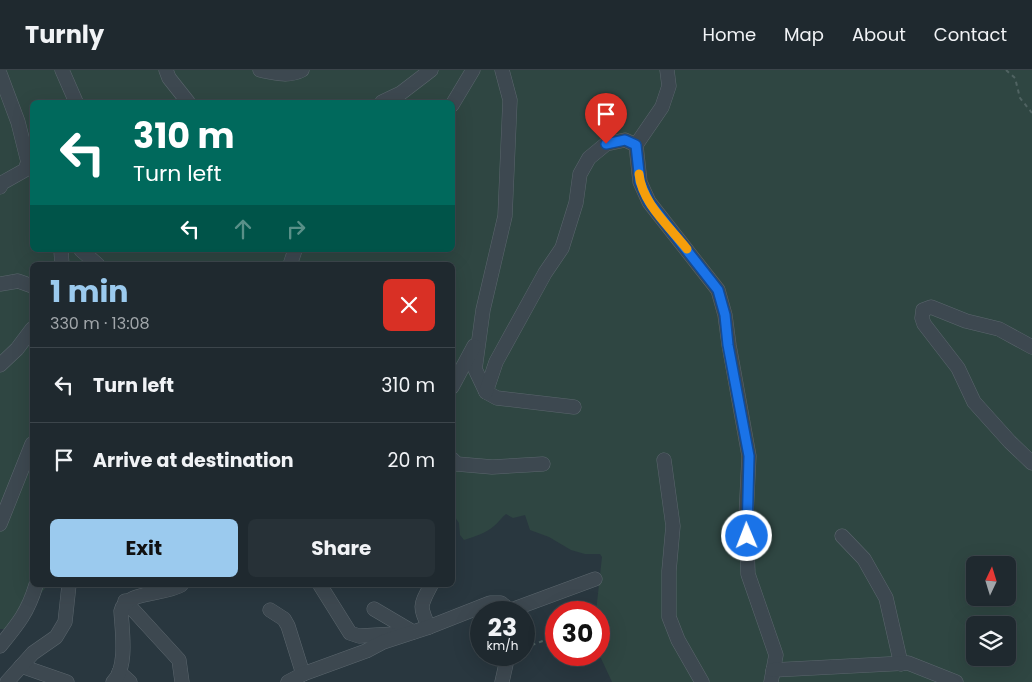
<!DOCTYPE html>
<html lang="en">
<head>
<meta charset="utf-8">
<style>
	body { margin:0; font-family:Poppins,sans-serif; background:#273137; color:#f1f3f6; height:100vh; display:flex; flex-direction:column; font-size:19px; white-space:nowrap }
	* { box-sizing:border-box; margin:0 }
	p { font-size:16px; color:#a1a6aa }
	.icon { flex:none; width:28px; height:28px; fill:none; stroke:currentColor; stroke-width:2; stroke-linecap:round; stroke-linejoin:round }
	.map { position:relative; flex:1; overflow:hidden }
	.sheet { position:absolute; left:30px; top:192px; width:425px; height:325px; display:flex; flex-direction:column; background:#1f292f; border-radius:8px; box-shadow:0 5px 20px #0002,0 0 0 1px #3c454b }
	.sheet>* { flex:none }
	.hud { position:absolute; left:30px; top:30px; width:425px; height:152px; border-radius:8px; box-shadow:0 5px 20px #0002,0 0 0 1px #3c454b; background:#00695c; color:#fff; overflow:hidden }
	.needle { width:32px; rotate:4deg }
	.tools { position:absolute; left:966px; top:486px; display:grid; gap:10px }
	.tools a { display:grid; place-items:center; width:50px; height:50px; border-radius:8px; background:#1f292f; box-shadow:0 5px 20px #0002,0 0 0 1px #3c454b; font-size:25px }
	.speed { position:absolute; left:470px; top:531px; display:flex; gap:10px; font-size:25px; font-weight:700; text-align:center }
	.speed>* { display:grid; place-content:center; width:65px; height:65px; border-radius:50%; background:#1f292f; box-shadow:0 5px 20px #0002,0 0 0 1px #3c454b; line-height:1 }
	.speed small { font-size:12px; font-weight:400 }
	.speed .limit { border:8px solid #d22; background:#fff; color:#111 }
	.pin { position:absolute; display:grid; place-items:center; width:42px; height:42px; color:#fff; margin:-51px -21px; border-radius:50% 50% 50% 0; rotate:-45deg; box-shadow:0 0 5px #0007 }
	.pin .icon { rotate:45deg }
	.me { position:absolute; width:55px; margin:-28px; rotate:359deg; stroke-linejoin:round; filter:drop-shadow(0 0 4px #0008) }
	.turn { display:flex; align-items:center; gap:18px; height:105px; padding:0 20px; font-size:22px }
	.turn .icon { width:65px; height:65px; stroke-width:2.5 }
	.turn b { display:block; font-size:35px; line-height:42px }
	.lanes { display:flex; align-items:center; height:48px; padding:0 20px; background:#0003; justify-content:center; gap:25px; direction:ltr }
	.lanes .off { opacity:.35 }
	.round { display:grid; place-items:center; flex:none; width:52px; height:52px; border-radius:8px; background:#273137 }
	.overview { display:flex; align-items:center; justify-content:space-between; height:85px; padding:0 20px }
	h1 { font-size:30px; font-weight:700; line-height:38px; color:#9bcaee }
	.primary-button { display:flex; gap:10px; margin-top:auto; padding:10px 20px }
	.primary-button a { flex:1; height:58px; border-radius:8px; background:#9bcaee; color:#111; font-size:20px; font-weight:700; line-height:58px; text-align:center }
	.primary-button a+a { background:#273137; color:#f1f3f6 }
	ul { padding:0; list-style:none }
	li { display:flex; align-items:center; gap:15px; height:75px; padding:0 20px; border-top:1px solid #3c454b }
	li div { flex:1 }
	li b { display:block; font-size:19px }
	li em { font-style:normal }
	header { display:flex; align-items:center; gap:30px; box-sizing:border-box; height:70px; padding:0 25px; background:#1f292f; border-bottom:1px solid #3c454b }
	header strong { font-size:24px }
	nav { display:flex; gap:28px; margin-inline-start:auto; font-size:18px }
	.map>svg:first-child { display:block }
	.green { fill:#2f4642; fill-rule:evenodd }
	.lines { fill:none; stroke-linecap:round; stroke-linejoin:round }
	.minor-casing { stroke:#5b666d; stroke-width:15 }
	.path { stroke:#506362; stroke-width:2; stroke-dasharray:4 4; stroke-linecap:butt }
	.minor { stroke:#3d4850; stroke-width:14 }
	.route-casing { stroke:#114b97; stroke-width:12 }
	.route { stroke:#1a73e8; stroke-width:9 }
	.slow { stroke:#f59e0b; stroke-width:9 }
</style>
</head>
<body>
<header>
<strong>Turnly</strong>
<nav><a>Home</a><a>Map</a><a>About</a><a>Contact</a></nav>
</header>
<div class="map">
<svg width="1032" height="612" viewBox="0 0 1032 612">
	<rect width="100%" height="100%" fill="#29373f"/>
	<path class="green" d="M0,0H1032V612H612L599,584V542H596L602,487L600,484H585L571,480L549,467L530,460L525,445L513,448L506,444C501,448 499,452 494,456C486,463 474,467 464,470L460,465L459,453L452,443V195H32V515H48L10,559H0ZM32,32H452V180H32ZM975,495H1008V528H975ZM975,555H1008V588H975Z"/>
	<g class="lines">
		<defs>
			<g id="minor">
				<path d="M62,0L76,32"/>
				<path d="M166,0L169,8L188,32"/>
				<path d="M260,0C274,3 289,7 302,0"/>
				<path d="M502,0L510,30L505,146L483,240L475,299L486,322L497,328L574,337"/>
				<path d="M0,4L18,52L28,92L25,100L2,113L0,117"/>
				<path d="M382,32L401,23L431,0"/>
				<path d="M452,35L473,0"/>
				<path d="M636,75L640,112L649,132L718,220L725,245L729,275L749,386L746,447L748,504L776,585L771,612"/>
				<path d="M636,75L662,37L669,16L667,0"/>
				<path d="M61,180L62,195"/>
				<path d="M81,180L98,195"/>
				<path d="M290,195L295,180"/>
				<path d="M0,214L18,211L32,216"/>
				<path d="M1032,277L999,259L966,251L931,237L923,240L922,248L924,254L958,298L974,332L1010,372L1032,393"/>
				<path d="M0,295L17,279L32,259"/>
				<path d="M452,317L474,276"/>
				<path d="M486,322L496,292L545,203L562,178L576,133L580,104L589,88L606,74L625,70L636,75"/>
				<path d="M452,389L457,394L492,397L543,394"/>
				<path d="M664,390L673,456L669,501V547L678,570L702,612"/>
				<path d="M0,454L32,374"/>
				<path d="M842,466L864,489L886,528L901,594"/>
				<path d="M320,515L350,563L359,566L394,564"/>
				<path d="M125,531L179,590L182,612"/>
				<path d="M374,539L413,562"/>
				<path d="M270,540L284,549L288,556L303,604"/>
				<path d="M511,540L595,509"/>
				<path d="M429,557C419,536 420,536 431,515"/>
				<path d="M0,576C18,554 28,542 36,515"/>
				<path d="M21,596L67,612"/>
				<path d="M773,600L908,593L956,612"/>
				<path d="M119,602L130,612"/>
				<path d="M7,612L33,583L56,567L65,552L69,515"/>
				<path d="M113,612C128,598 122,560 121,541C125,521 165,525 181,515"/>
				<path d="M288,612L303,604L366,581L383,572L429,557L490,533H501L512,542"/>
				<path d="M502,612L508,585"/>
			</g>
		</defs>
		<use href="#minor" class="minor-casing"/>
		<g class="path">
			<path d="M1006,0L1015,8L1020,28L1032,43"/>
			<path d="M524,578L556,566"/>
		</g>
		<use href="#minor" class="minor"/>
	</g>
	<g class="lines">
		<defs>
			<path id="route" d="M606,74L625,70L636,75L640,112L649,132L718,220L725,245L728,275L749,386L747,466"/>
		</defs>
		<use href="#route" class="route-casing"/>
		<use href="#route" class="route"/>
		<path class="slow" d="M639,104C642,133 669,156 687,179"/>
	</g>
</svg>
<div class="tools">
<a><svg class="needle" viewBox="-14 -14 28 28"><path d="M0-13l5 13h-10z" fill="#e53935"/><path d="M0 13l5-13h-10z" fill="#a1a6aa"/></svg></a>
<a><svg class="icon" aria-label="layers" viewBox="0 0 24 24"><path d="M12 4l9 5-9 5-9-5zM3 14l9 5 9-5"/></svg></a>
</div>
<div class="speed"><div>23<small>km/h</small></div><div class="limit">30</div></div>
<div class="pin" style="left:606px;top:74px;background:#d93025"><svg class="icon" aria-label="arrive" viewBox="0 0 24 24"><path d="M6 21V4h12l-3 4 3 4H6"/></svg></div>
<svg class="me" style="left:747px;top:466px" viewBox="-20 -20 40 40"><circle r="17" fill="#1a73e8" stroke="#fff" stroke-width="3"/><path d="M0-11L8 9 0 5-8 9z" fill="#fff"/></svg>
<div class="hud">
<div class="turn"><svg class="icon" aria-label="left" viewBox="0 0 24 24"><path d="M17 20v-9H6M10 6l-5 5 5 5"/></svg><div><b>310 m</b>Turn left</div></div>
<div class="lanes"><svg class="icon" aria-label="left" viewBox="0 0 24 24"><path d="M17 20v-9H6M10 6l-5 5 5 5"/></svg><svg class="icon off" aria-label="ahead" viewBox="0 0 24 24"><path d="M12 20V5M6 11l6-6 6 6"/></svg><svg class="icon off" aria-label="right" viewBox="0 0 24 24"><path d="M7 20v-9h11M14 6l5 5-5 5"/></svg></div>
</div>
<section class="sheet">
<div class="overview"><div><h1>1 min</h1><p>330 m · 13:08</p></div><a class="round" style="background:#d93025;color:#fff"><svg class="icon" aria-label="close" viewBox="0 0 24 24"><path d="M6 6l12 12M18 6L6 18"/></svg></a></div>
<ul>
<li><svg class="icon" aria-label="left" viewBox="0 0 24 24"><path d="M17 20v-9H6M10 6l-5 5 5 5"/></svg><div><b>Turn left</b></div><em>310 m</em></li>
<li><svg class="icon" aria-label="arrive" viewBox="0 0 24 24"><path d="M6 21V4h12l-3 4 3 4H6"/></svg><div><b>Arrive at destination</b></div><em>20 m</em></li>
</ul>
<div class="primary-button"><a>Exit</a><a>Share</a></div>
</section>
</div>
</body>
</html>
